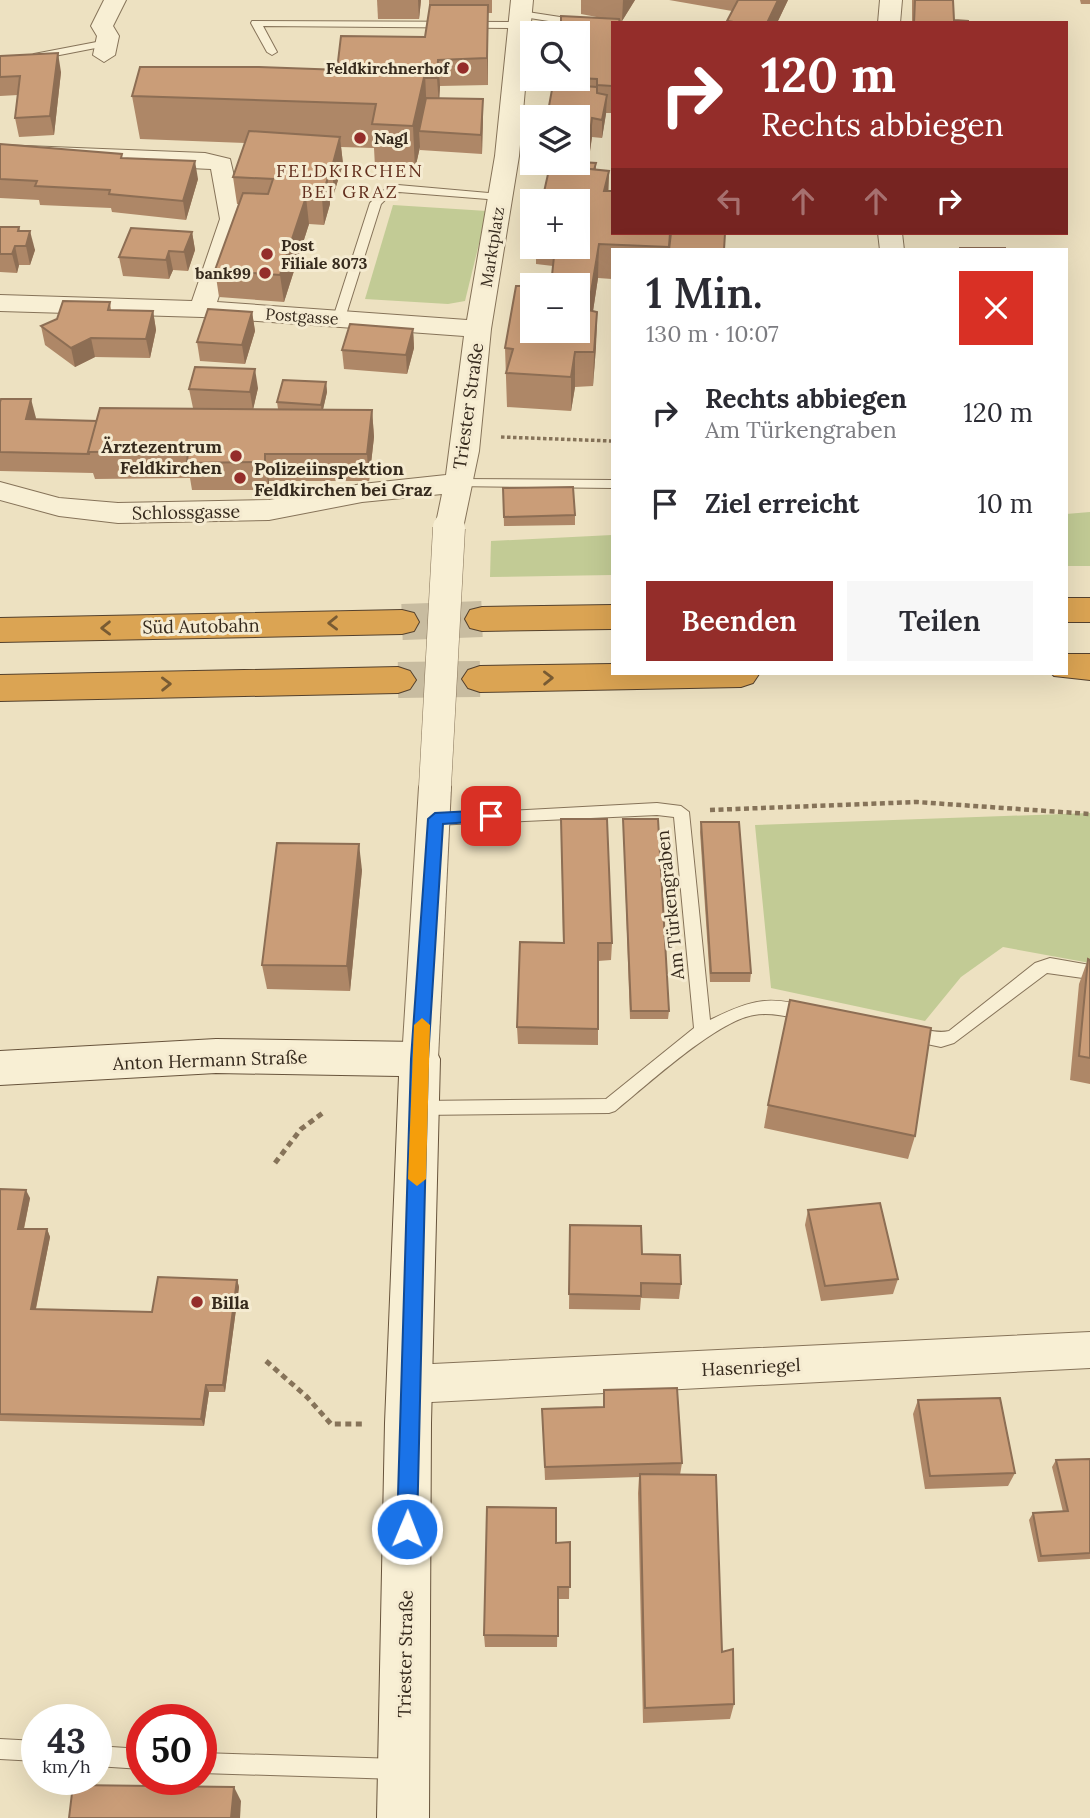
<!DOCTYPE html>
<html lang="de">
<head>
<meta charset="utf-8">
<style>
	body { margin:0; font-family:Lora,serif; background:#f7f7f7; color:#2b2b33; height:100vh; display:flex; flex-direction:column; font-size:26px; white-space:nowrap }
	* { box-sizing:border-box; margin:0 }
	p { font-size:23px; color:#7c7c81 }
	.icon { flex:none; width:38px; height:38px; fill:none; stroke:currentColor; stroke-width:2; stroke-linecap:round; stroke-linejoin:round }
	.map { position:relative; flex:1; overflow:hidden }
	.side { position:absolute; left:611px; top:248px; width:457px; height:427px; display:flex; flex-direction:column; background:#fff; border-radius:0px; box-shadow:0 7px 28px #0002 }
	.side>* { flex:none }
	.top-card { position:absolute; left:611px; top:21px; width:457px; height:214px; border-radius:0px; box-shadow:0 7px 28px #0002; background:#942d2a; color:#fff; overflow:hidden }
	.fabs { position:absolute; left:520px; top:21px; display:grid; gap:14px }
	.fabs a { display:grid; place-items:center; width:70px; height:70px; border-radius:0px; background:#fff; box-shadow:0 7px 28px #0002; font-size:35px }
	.speed { position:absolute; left:21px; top:1704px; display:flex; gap:14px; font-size:35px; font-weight:700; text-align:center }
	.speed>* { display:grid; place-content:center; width:91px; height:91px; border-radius:50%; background:#fff; box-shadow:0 7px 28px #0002; line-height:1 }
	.speed small { font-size:18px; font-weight:400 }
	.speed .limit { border:10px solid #d22; background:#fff; color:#111 }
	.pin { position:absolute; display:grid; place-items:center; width:60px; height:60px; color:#fff; margin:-30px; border-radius:14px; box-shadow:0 4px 10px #0006 }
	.me { position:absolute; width:77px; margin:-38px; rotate:1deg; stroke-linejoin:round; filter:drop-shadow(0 0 5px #0008) }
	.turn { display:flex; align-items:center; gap:24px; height:147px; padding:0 35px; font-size:32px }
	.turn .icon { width:91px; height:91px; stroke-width:2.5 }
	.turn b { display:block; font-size:49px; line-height:60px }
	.lanes { display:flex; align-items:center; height:66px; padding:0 35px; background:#0003; justify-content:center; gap:35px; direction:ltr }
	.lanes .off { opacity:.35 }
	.round { display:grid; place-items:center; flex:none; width:74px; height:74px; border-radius:0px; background:#f7f7f7 }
	.summary { display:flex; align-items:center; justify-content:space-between; height:119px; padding:0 35px }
	h1 { font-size:42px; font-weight:600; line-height:52px }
	.button { display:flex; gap:14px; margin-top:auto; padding:14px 35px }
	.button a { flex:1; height:80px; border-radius:0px; background:#942d2a; color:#fff; font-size:28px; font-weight:600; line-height:80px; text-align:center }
	.button a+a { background:#f7f7f7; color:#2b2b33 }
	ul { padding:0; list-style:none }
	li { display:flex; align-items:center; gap:21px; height:91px; padding:0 35px }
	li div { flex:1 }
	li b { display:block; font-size:26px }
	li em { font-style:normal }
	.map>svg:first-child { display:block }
	.green { fill:#c2cb95 }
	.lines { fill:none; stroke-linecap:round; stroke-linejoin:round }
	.highway-tunnel { stroke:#c8bca0; stroke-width:36; stroke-dasharray:36 18; stroke-linecap:butt }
	.lane-casing { stroke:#867359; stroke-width:2 }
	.street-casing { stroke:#867359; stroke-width:2 }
	.secondary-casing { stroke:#68543c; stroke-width:2 }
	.highway-casing { stroke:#54412d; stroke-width:2 }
	.path-far2 { stroke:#867359; stroke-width:3.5; stroke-dasharray:3.5 2.5; stroke-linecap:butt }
	.path-far1 { stroke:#867359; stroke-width:4.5; stroke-dasharray:5 3.5; stroke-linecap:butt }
	.path { stroke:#867359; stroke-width:5; stroke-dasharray:6 4.5; stroke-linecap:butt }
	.lane { fill:#f8efd4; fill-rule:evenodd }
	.street { fill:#f8efd4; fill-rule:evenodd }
	.secondary { fill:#f8efd4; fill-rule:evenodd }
	.highway { fill:#dba453; fill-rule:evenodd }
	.street-bridge-casing { stroke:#867359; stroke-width:33; stroke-linecap:butt }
	.street-bridge { stroke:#f8efd4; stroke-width:32 }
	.wall { fill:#ae8767 }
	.shaded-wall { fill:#8d6e54 }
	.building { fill:#ca9d78; stroke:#8d6e54; stroke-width:2 }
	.oneway { stroke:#785b33 }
	.route { fill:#1a73e8; stroke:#114b97; stroke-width:2 }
	.slow { fill:#f59e0b }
	.poi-dot { fill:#942d2a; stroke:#f5ebd1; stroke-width:2.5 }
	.labels { text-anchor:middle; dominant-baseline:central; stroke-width:6; stroke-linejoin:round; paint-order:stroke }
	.far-poi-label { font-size:16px; font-weight:bold; fill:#362a1d; stroke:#f5ebd1; text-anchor:end }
	.far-street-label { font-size:16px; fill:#362a1d; stroke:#f5ebd1 }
	.far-quarter-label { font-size:18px; letter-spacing:2px; fill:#622e1d; stroke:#f5ebd1 }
	.street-label { font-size:18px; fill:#362a1d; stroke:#f5ebd1 }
	.poi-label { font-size:18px; font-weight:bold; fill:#362a1d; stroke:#f5ebd1; text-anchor:start }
</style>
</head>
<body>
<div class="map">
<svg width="1090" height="1818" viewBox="0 0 1090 1818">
	<rect width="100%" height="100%" fill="#ede1c1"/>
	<g class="green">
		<path d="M393,205L487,211L465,301L448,304L365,299Z"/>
		<path d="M1090,512V566H1066V514Z"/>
		<path d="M612,535V575L490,577L491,541Z"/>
		<path d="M1090,813V963L1003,947L961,977L925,1021L771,988L755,825Z"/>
	</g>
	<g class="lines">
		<g class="highway-tunnel">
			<path d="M402,622L482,619"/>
			<path d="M398,680L480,679"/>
		</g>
		<defs>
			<g id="lane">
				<path d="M521,11L612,25V31L517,16V12Z"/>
				<path d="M252,21L520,22L525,25L520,28L263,26L277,52L272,55L267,52L251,23Z"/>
				<path d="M107,40L111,41V45L34,60L29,57L34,54Z"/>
				<path d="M398,185L500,194L506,197L500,200L399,192L390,195L381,204L345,318L343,321H335L333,318L370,203L382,191Z"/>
				<path d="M456,479L612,480V488L451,486L449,483Z"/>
				<path d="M657,803L681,806L689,812L710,1020C750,1000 770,994 814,1009L816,1014L814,1019L808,1021C790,1017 772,1012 754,1015C716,1021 646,1086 615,1111L609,1113L419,1115L413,1113L411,1108L413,1103L419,1101L606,1099L694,1028L674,817L657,815L435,825L427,819L430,815Z"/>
				<path d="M1050,958L1090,965V979L1047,973L954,1043L941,1047L903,1039L901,1034L903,1029C918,1025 933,1035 949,1031L1035,963Z"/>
				<path d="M0,1739L37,1741V1761L0,1759Z"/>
				<path d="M96,1746L142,1749V1769L96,1766Z"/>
				<path d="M201,1753L398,1759L405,1762L408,1769L405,1776L398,1779L201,1773Z"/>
			</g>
			<g id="street">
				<path d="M104,0H126L113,26L119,36L115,55L104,62L93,55L97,36L91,26Z"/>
				<path d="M511,0H533L519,156L491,329L479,451L463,528L459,535L449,538L439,535L435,528L442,494L362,502L269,520L118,523L59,516L0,500V482L59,498L118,503L269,500L362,484L446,475L464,336L202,317L0,311V295L192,301L220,219L211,169L0,159V145L205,153L230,159L244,219L217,302L467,320L495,156Z"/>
				<path d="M880,0H902L900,23H878Z"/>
				<path d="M878,233H902L904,250H880Z"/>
				<path d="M435,775L446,778L451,787L438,1059L432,1070L420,1074L408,1070L402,1059L419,787L424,778Z"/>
				<path d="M1090,1332V1368L412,1403L398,1397L392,1384L398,1371L412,1365Z"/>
			</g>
			<path id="secondary" d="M216,1039L420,1042L434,1047L440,1059L431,1423L429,1818H377L385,1423L399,1076L216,1073L0,1085V1051Z"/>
			<g id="highway">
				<rect x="1066" y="598" width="24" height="24"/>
				<path d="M612,605V629L482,631L470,628L465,619L470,610L482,607Z"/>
				<path d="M402,610L414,613L419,622L414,631L402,634L0,642V618Z"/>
				<path d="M1066,654H1090V680L1054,676L1052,674H1066Z"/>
				<path d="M612,664V674H759L753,683L741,687L480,692L468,688L462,679L468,670L480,666Z"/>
				<path d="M398,667L410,671L416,680L410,689L398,693L0,701V675Z"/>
			</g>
		</defs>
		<use href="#lane" class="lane-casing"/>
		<use href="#street" class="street-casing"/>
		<use href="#secondary" class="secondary-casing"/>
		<use href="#highway" class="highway-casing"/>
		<path class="path-far2" d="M501,437L612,441"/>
		<path class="path-far1" d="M710,810L917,802L1090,814"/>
		<g class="path">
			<path d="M275,1163L301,1129L324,1112"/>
			<path d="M266,1361L307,1397L331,1424H366"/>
		</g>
		<use href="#lane" class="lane"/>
		<use href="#street" class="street"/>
		<use href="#secondary" class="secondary"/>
		<use href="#highway" class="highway"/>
		<defs>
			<path id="street-bridge" d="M435,787L449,528"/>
		</defs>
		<use href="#street-bridge" class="street-bridge-casing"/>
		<use href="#street-bridge" class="street-bridge"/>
	</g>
	<g class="wall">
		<path d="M377,0H421L419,19H378Z"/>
		<path d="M429,0H492V13H488V85L440,86L439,98L483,99L482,154L420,150V147L415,169L375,167L374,148L341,147L343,164L334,193H329L330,204L324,225L309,224L284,302L219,297L215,270L239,204H237L233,177L245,143L140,139L132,96L337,70L425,37L430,6H429Z"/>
		<path d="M581,0H635L622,21L612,23V113H606L602,138L592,137L588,162L596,163V170L609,171L608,191L612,233L724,250H612V279L598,278L593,311L597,312L596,346L593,386L575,387L571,411L507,407L505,348L578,331L553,266L536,264V247H578L551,165V163H549H578V117L553,84V79H578V33L607,19L581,14Z"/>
		<path d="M669,0H788L777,23H727L732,11Z"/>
		<path d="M912,0H953L954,20L968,23H912Z"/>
		<path d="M1080,0H1090V4H1081Z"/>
		<path d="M0,56L61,72L54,135L19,137L15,118L18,95L0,96Z"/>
		<path d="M0,144L123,158L198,179L186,220L112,212L111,208L40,205L39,200L0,198Z"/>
		<path d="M0,227H19L20,231L35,250L30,265H19L17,273L0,272Z"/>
		<path d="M192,232L195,250L188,271L173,270L169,279L123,276L119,257Z"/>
		<path d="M110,302L111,310L153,311L156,330L150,358L95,357L75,367L45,345L41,326Z"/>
		<path d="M252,312L255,331L245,364L200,361L197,342Z"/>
		<path d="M413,329L414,348L407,374L344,369L342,350Z"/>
		<path d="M326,382L327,392L323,409L372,410L374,437L369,481H269V490H192L190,478L95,479L93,473L0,471V402L36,419L97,421L193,408L189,389L258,388L253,409H278L277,402Z"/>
		<path d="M503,488L575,515V525L504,526Z"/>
		<path d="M561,819L612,943L611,960L598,961V1045L518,1044L517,1027L563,943Z"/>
		<path d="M623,819L669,1011L668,1019H630Z"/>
		<path d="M701,822L751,973L750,982H710L700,832Z"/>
		<path d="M362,870L350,991L267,989L262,965Z"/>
		<path d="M1088,959L1090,960V1084L1070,1080L1079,984Z"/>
		<path d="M768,1105L915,1136L908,1159L764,1128Z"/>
		<path d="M0,1189L30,1198L24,1229H47L50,1237L36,1309L152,1312L237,1280L239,1287L225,1392H209L204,1426L0,1421Z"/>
		<path d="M808,1210L898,1279L893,1294L821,1301L805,1225Z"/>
		<path d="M570,1225L642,1254L681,1284L679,1299L641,1298L640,1310L569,1309Z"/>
		<path d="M604,1390L682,1463L680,1475L734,1704L730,1719L643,1723L638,1493L639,1477L545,1480L542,1409L603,1407Z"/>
		<path d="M918,1400L1015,1473L1008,1486L925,1489L913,1414Z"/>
		<path d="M1090,1459V1559L1038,1562L1029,1520L1033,1513L1063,1512L1052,1467L1056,1460Z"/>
		<path d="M570,1542L569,1599H558L557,1647H485L484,1635L556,1543Z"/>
	</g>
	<g class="shaded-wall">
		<path d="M418,0H421L419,19Z"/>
		<path d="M623,0H635L622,21Z"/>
		<path d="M778,0H788L777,23H767Z"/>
		<path d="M488,5V85L487,58Z"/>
		<path d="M58,53L61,72L54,135L50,116Z"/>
		<path d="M438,60L440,86L439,105L437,78Z"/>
		<path d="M425,73L427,117L419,131L420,147L415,169L413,126Z"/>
		<path d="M607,95L606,114L602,138V120Z"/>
		<path d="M483,99V118L482,154L481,135Z"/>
		<path d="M592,118V137L588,166V148Z"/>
		<path d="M340,137L343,164L334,193L332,167Z"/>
		<path d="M195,161L198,179L186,220L183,201Z"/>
		<path d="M326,166L330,204L324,225L322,198V177Z"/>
		<path d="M609,171L608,205L604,191Z"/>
		<path d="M306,197L309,224L284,302L280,275Z"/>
		<path d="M30,231L35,250L30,265L26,246Z"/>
		<path d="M192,232L195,250L188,271L184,252Z"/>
		<path d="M599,244L598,278L588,344V310Z"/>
		<path d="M15,246L19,265L17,273L12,254Z"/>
		<path d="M169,251L173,270L169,279L166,260Z"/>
		<path d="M153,311L156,330L150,358L146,339Z"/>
		<path d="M252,312L255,331L245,364L242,345Z"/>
		<path d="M597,312L596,346L593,386L594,352Z"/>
		<path d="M413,329L414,348L407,374L406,355Z"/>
		<path d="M91,338L95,357L75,367L71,348Z"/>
		<path d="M575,352V387L571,411V377Z"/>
		<path d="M255,369L258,388L253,410L250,392Z"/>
		<path d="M326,382L327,392L322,414L321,405Z"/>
		<path d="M31,399L36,418L31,438L26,419Z"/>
		<path d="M372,410L374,437L369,481L367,454Z"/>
		<path d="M265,454L269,481V490L265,462Z"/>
		<path d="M359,844L362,870L350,991L347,966Z"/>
		<path d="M26,1190L30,1198L22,1237L18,1229Z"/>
		<path d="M47,1229L50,1237L34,1317L31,1309Z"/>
		<path d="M237,1280L239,1287L225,1392L223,1385Z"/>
		<path d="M206,1385L209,1392L204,1426L201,1419Z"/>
		<path d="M234,1787L241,1801L240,1818H231Z"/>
	</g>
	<g class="building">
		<path d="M738,0H778L767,23H740L727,21Z"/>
		<path d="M915,0H953L954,20L968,21V23H914Z"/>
		<path d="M430,5H488L487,58L438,60L437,78H425V73L337,70L341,36L425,37Z"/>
		<path d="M561,16L619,19L620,23H612V86L597,85V79L578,78V33H561Z"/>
		<path d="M58,53L50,116L15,118L20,76L0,77V56Z"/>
		<path d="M140,67H259L425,73L413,126L372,124L376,104L132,96Z"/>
		<path d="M553,84L597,87V93L607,95L602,120L592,118L588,148L578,147V117H547Z"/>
		<path d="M426,98L483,99L481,135L419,131Z"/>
		<path d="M249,131L340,137L332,167L326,166L322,177H328L322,198L306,197L280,275L215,270L243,193L268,194L273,179L233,177Z"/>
		<path d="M0,144L122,154L121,158L195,161L183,201L109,194L110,190L35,186L37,181L0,179Z"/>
		<path d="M578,157H581L580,162L596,163L594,170L551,165V163H578Z"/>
		<path d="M550,165L609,171L604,191H612V233H670L669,247L599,244L588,310L597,312L594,352H575L571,377L506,373L513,349L505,348L516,286H532V331H578V285H551L555,247H578V201H542Z"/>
		<path d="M0,227H19L18,231H30L26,246H15L12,254H0Z"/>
		<path d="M131,228L192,232L184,252L169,251L166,260L119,257Z"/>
		<path d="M671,233H725L724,250H669Z"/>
		<rect x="960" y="248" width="45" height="2"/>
		<path d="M63,301L110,302L108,310L153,311L146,339L91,338L71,348L41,326L57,319Z"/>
		<path d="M208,309L252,312L242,345L197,342Z"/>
		<path d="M350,324L413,329L406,355L342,350Z"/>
		<path d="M195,367L255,369L250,392L189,389Z"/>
		<path d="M283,380L326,382L321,405L277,402Z"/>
		<path d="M1,399H31L26,419L97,421L89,454L0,452V402Z"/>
		<path d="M100,408L372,410L367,454H265V462L187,463L188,451L88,452Z"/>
		<path d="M573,487L575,515L504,517L503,488Z"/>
		<path d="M561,819H607L612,943H598V1029L517,1027L520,942L564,943Z"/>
		<path d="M623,819H658L669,1011H631Z"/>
		<path d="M701,822H739L751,973H711Z"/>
		<path d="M277,843L359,844L347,966L262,965Z"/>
		<path d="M1088,959L1090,960V1058L1079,1056Z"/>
		<path d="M790,1000L931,1028L915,1136L768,1105Z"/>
		<path d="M0,1189L26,1190L18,1229H47L31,1309L152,1312L158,1277L237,1280L223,1385H206L201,1419L0,1414Z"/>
		<path d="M880,1203L898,1279L825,1286L808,1210Z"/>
		<path d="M570,1225L641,1226L642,1254L680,1255L681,1284L641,1283V1296L569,1294Z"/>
		<path d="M677,1388L682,1463L545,1467L542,1409L604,1407V1390Z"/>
		<path d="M1000,1398L1015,1473L930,1476L918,1400Z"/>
		<path d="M1090,1459V1553L1041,1556L1033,1513L1068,1511L1056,1460Z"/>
		<path d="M640,1474L716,1475L722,1652L733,1649L734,1704L645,1708Z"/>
		<path d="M487,1507L556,1508V1543L570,1542V1587H558V1636L484,1635Z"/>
		<path d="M73,1785L234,1787L231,1818H69Z"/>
	</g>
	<defs><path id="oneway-chevron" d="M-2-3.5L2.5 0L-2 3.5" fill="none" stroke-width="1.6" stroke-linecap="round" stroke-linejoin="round" transform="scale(1.75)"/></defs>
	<g class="oneway">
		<use href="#oneway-chevron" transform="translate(333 623) rotate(179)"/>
		<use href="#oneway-chevron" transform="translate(106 628) rotate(179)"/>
		<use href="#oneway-chevron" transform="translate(548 678) rotate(-1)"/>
		<use href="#oneway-chevron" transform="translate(166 684) rotate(-1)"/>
	</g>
	<path class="route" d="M491,810L498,816L496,820L443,824L428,1059L417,1529L414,1536L407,1539L400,1536L397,1529L411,1059L428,819L435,813Z"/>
	<path class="slow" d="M422,1018L430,1025L426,1179L417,1186L408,1179L414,1025Z"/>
	<g class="poi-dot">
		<circle cx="463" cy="68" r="7"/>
		<circle cx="360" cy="138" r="7"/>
		<circle cx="267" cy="254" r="7"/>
		<circle cx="265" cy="273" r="7"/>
		<circle cx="236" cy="456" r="7"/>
		<circle cx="240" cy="478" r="7"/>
		<circle cx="197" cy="1302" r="7"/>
	</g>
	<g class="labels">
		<g class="far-poi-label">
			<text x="449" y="68">Feldkirchnerhof</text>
			<text x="374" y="138" text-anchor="start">Nagl</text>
			<text x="281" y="245" text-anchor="start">Post<tspan x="281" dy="18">Filiale 8073</tspan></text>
			<text x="251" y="273">bank99</text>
		</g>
		<g class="far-street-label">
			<text transform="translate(492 247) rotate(-81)">Marktplatz</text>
			<text transform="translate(302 316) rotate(4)">Postgasse</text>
		</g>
		<g class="far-quarter-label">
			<text x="350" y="170">FELDKIRCHEN<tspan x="350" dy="21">BEI GRAZ</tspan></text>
		</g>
		<g class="street-label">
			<text transform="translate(468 406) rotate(-82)">Triester Straße</text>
			<text transform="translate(186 512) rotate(-1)">Schlossgasse</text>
			<text transform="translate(201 626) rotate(-1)">Süd Autobahn</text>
			<text transform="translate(670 905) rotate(-96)">Am Türkengraben</text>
			<text transform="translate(210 1060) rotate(-2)">Anton Hermann Straße</text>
			<text transform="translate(751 1367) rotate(-3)">Hasenriegel</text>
			<text transform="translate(405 1654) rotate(-89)">Triester Straße</text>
		</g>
		<g class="poi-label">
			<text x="222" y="446" text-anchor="end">Ärztezentrum<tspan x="222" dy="21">Feldkirchen</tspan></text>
			<text x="254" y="468">Polizeiinspektion<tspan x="254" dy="21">Feldkirchen bei Graz</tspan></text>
			<text x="211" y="1302">Billa</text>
		</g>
	</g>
</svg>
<div class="fabs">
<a><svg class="icon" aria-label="search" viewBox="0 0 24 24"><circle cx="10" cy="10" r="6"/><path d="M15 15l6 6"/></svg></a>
<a><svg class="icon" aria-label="layers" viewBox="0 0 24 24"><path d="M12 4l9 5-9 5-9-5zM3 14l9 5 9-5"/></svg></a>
<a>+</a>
<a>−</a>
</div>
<div class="speed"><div>43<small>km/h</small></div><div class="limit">50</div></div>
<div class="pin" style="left:491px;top:816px;background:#d93025"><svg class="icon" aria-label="arrive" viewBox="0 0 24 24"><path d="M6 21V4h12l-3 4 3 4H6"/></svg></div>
<svg class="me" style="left:407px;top:1529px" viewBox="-20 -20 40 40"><circle r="17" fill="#1a73e8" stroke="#fff" stroke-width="3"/><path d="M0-11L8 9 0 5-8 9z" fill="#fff"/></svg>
<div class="top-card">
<div class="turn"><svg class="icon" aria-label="right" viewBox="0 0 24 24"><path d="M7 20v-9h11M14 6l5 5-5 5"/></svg><div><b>120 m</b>Rechts abbiegen</div></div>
<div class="lanes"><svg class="icon off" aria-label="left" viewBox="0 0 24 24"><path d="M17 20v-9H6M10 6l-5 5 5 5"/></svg><svg class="icon off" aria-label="ahead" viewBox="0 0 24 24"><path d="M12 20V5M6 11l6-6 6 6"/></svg><svg class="icon off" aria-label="ahead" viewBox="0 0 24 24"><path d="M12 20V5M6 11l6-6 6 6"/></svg><svg class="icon" aria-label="right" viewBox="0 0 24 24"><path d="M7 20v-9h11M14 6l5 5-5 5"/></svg></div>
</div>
<section class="side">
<div class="summary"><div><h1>1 Min.</h1><p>130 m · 10:07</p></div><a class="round" style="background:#d93025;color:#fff"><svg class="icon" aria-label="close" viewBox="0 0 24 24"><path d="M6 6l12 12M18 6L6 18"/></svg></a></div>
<ul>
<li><svg class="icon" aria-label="right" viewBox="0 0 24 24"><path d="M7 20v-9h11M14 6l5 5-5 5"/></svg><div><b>Rechts abbiegen</b><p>Am Türkengraben</p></div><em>120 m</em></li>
<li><svg class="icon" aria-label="arrive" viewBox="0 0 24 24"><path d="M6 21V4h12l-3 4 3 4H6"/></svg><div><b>Ziel erreicht</b></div><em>10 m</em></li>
</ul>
<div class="button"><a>Beenden</a><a>Teilen</a></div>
</section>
</div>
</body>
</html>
